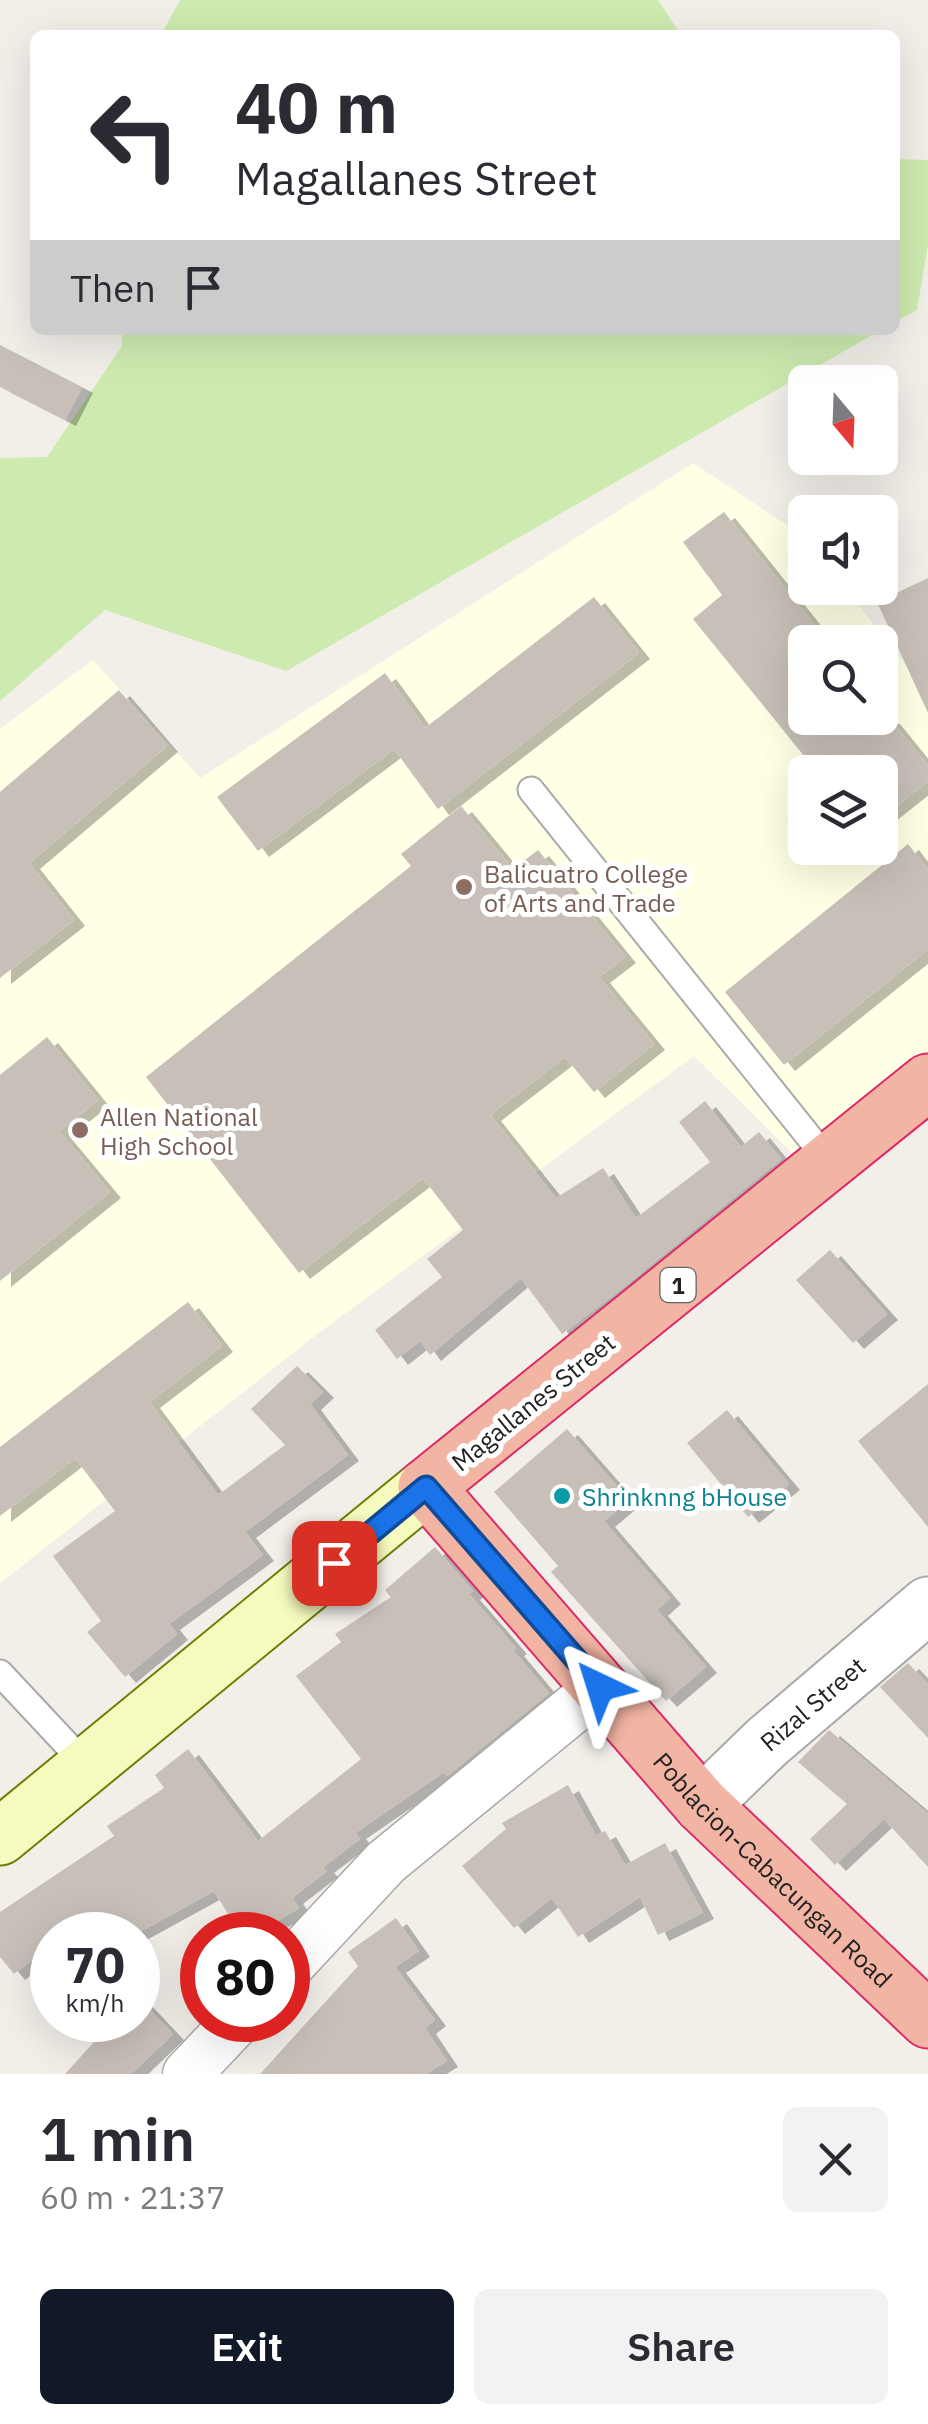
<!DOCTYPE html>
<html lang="en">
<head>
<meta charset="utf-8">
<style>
	body { margin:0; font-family:"IBM Plex Sans",sans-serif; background:#f2f2f3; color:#2b2b33; height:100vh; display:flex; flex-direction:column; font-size:38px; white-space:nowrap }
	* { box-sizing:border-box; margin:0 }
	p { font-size:32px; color:#7c7c81 }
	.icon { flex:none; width:55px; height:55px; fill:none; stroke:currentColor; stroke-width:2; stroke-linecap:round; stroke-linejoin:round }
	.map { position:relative; height:2074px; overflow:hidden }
	.side { display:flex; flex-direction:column; background:#fff; flex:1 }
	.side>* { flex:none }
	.top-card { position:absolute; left:30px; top:30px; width:870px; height:305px; border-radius:15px; box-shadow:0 10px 40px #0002; background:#fff; color:#2b2b33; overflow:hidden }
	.needle { width:65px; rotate:161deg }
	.buttons { position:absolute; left:788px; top:365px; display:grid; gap:20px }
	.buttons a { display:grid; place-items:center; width:110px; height:110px; border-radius:15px; background:#fff; box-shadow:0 10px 40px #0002; font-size:50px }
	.speed { position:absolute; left:30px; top:1912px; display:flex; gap:20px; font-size:50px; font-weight:700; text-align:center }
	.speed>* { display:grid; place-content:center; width:130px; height:130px; border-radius:50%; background:#fff; box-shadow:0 10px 40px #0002; line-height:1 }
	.speed small { font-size:25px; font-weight:400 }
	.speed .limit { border:15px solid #d22; background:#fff; color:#111 }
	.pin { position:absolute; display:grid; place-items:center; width:85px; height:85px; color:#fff; margin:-42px; border-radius:20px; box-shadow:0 5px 15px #0006 }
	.me { position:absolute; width:110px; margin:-55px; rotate:319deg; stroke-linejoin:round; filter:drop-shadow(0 0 8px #0008) }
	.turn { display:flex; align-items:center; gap:35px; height:210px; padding:0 40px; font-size:45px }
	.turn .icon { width:130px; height:130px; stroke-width:2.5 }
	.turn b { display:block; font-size:70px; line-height:85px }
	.then { display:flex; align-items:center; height:95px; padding:0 40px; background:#0003; gap:20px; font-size:38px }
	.round { display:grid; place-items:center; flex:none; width:105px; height:105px; border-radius:15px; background:#f2f2f3 }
	.summary { display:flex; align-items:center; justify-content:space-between; height:170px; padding:0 40px }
	h1 { font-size:60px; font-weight:600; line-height:75px }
	.button { display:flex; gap:20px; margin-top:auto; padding:20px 40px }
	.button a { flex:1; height:115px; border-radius:15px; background:#111827; color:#fff; font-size:40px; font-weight:600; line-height:115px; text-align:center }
	.button a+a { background:#f2f2f3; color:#2b2b33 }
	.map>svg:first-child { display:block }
	.education { fill:#ffffe5; fill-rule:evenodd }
	.grass { fill:#cdebb0 }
	.building { fill:#c7bfb8; filter:url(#shadow) }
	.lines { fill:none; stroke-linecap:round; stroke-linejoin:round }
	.service-casing { stroke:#a9a9a9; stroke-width:29 }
	.minor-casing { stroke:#a9a9a9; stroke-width:51 }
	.tertiary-casing { stroke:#a9a9a9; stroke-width:59 }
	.secondary-casing { stroke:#707d05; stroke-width:59 }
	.trunk-casing { stroke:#dc2a67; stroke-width:59 }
	.service { stroke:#fff; stroke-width:25 }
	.minor { stroke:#fff; stroke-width:48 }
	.tertiary { stroke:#fff; stroke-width:55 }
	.secondary { stroke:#f7fabf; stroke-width:55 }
	.trunk { stroke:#f2b4a3; stroke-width:55 }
	.route-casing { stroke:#114b97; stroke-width:25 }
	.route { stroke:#1a73e8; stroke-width:18 }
	.education-dot { fill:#8d6e63; stroke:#fff; stroke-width:4 }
	.culture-dot { fill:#0f9aa8; stroke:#fff; stroke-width:4 }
	.labels { text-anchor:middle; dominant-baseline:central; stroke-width:10; stroke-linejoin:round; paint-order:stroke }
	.shield { fill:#fff; stroke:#646464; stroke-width:2.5 }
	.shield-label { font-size:22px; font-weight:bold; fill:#222 }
	.education-label { font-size:25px; fill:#785e54; stroke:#fff; text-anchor:start }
	.street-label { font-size:25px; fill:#222; stroke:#fff }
	.culture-label { font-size:25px; fill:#0d838f; stroke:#fff; text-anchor:start }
</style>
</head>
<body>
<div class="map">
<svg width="928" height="2074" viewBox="0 0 928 2074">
	<defs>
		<filter id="shadow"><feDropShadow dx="11" dy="6" stdDeviation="0" flood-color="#0004"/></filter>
	</defs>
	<rect width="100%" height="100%" fill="#f2efe9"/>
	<path class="education" d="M693,463L804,536L805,588H845L928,693V1051L792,1153L694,1056L320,1332L0,1583V729L93,660L200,778ZM805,642H880V718H805ZM805,772H880V848H805Z"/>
	<g class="grass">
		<path d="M180,0H658L681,35H161Z"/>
		<path d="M895,159L928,160V245L917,310L895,322Z"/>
		<path d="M122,330H881L286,671L105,610L0,701V458L47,457L122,346Z"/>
	</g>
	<g class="building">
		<path d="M0,345L82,387L65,420L0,387Z"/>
		<path d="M724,512L828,642H805V718H889L928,766V781L880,819V772H817L693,619L722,595L683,542Z"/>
		<path d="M928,578V713L877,602Z"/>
		<path d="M594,597L639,653L438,809L394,749L258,851L217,797L385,673L425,728Z"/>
		<path d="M119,690L167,746L29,863L74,920L0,978V792Z"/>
		<path d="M461,806L513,869L538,850L625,957L599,977L654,1044L594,1092L565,1057L490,1115L556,1198L603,1168L636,1218L710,1162L679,1122L705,1101L741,1147L759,1132L781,1159L620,1290L562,1334L521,1278L430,1355L420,1341L397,1359L375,1330L442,1277L427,1259L463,1230L423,1178L299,1273L146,1077L411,866L401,854Z"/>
		<path d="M908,844L928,870V949L784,1065L725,992Z"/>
		<path d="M47,1037L98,1100L59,1131L110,1192L0,1281V1075Z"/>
		<path d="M830,1250L887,1314L853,1343L796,1280Z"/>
		<path d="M188,1302L222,1346L149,1402L218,1495L285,1445L251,1409L297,1366L323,1392L310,1404L348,1455L245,1532L263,1555L169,1624L177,1634L125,1677L87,1632L101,1621L53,1556L115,1511L75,1458L0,1516V1447Z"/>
		<path d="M928,1384V1527L858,1441Z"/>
		<path d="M727,1410L789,1484L748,1517L687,1443Z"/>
		<path d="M567,1429L629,1500L604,1521L670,1598L657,1610L706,1667L666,1701L551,1572L558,1566L494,1492Z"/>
		<path d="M435,1547L473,1591L469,1594L516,1648L513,1650L549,1693L447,1776L444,1772L355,1833L360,1839L323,1867L327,1871L292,1898L299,1908L254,1935H241L214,1891L134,1935H52V1944L14,1974L0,1957V1912L114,1836L107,1826L164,1788L155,1775L188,1749L258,1841L361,1759L296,1676L341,1642L335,1634L391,1597L385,1590Z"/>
		<path d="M908,1663L928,1684V1738L880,1687Z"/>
		<path d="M829,1730L928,1814V1867L884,1819L835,1865L810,1839L847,1804L798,1762Z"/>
		<path d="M568,1785L596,1836L605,1831L625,1865L665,1843L703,1913L658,1935L640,1897L578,1937L552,1898L514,1928L462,1866L506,1829L502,1823Z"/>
		<path d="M396,1918L419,1951L395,1967L435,2020L425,2028L447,2061L426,2074H260L358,1966L348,1952Z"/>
		<path d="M138,1997L173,2034L131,2074H65L114,2020H138Z"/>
	</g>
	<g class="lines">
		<defs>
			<g id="service">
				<path d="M531,790L830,1163"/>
				<path d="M0,1673L87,1766"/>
			</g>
			<g id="minor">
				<path d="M288,1967L386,1862L600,1687"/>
				<path d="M187,2074L238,2020"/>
			</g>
			<g id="tertiary">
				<path id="s1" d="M702,1805L767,1742L928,1605"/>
			</g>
			<path id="secondary" d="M0,1837L426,1487"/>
			<g id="trunk">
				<path id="s2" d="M928,1082L426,1487L702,1805L928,2020"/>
			</g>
		</defs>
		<use href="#service" class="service-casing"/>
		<use href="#minor" class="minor-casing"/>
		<use href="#tertiary" class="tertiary-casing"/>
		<use href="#secondary" class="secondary-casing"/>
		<use href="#trunk" class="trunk-casing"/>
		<use href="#service" class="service"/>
		<use href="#minor" class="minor"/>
		<use href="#tertiary" class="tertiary"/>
		<use href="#secondary" class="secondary"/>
		<use href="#trunk" class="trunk"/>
	</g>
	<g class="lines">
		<defs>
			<path id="route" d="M334,1563L426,1487L600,1687"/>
		</defs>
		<use href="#route" class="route-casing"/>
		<use href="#route" class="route"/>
	</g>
	<g class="education-dot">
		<circle cx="464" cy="887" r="10"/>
		<circle cx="80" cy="1130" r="10"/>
	</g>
	<circle class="culture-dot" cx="562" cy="1496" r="10"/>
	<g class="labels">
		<rect class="shield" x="660.5" y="1268" width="35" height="34" rx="8"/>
		<g class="shield-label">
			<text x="678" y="1285">1</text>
		</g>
		<g class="education-label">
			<text x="484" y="873">Balicuatro College<tspan x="484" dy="29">of Arts and Trade</tspan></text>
			<text x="100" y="1116">Allen National<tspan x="100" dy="29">High School</tspan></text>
		</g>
		<g class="street-label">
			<text transform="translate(533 1402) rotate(-39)">Magallanes Street</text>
			<text stroke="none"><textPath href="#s1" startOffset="150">Rizal Street</textPath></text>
			<text stroke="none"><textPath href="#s2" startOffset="1162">Poblacion-Cabacungan Road</textPath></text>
		</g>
		<g class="culture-label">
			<text x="582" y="1496">Shrinknng bHouse</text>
		</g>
	</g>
</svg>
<div class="buttons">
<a><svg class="needle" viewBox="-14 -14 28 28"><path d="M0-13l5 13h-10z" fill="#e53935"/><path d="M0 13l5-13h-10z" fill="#7c7c81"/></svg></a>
<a><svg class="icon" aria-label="sound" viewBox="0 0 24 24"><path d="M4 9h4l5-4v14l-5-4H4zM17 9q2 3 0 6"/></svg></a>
<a><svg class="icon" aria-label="search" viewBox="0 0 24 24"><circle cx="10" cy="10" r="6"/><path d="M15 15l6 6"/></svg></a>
<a><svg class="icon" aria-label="layers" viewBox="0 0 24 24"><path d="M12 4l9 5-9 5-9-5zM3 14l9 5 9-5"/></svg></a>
</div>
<div class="speed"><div>70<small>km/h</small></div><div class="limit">80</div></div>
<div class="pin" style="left:334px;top:1563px;background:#d93025"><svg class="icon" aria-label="arrive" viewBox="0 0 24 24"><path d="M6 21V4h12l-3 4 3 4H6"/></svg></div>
<svg class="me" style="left:600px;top:1687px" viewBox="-20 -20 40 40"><path d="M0-17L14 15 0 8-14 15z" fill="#1a73e8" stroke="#fff" stroke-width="4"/></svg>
<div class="top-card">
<div class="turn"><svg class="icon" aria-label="left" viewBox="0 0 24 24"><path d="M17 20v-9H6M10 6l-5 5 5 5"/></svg><div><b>40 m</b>Magallanes Street</div></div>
<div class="then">Then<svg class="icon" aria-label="arrive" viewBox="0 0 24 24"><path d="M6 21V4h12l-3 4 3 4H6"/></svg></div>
</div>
</div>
<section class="side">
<div class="summary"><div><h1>1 min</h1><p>60 m · 21:37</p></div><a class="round"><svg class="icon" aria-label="close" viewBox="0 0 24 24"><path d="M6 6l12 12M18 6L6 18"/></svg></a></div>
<div class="button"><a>Exit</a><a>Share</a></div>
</section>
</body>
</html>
